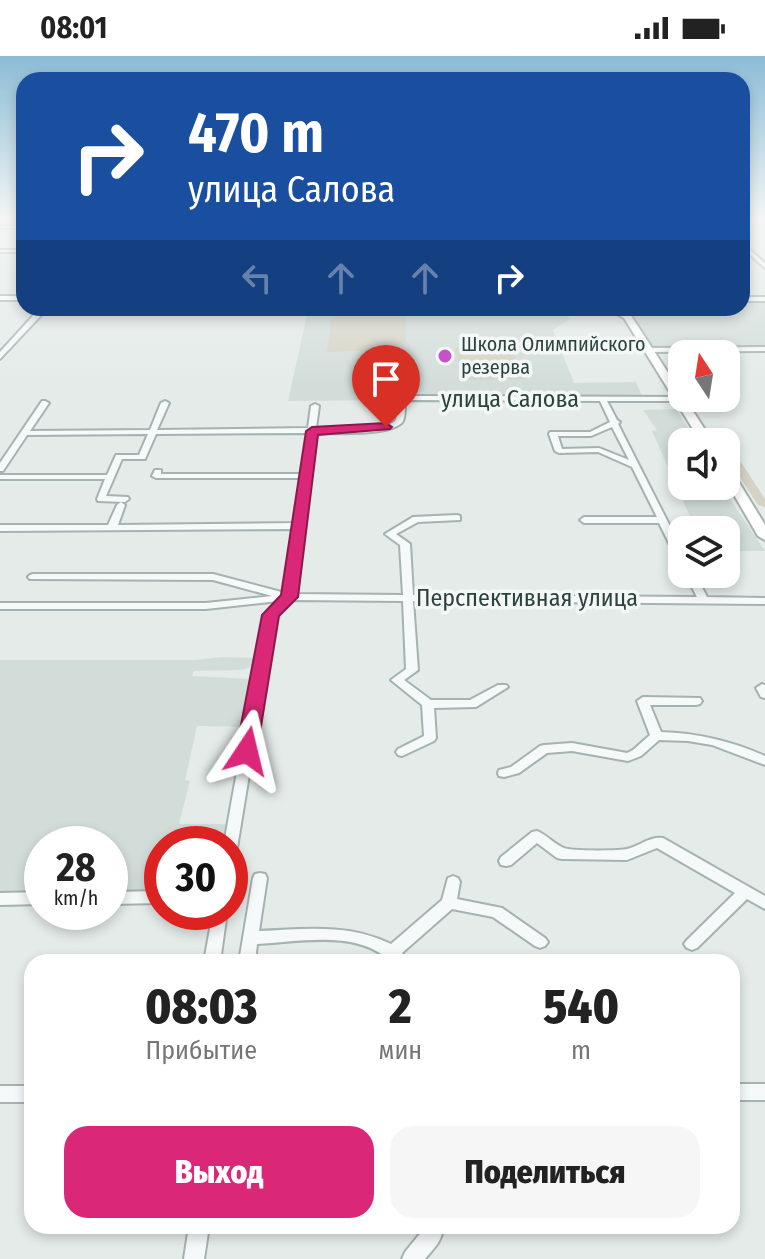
<!DOCTYPE html>
<html lang="ru">
<head>
<meta charset="utf-8">
<style>
	body { margin:0; font-family:"Fira Sans Condensed",sans-serif; background:#f6f6f6; color:#222; height:100vh; display:flex; flex-direction:column; font-size:30px; white-space:nowrap }
	* { box-sizing:border-box; margin:0 }
	p { font-size:26px; color:#767676 }
	.icon { flex:none; width:44px; height:44px; fill:none; stroke:currentColor; stroke-width:2; stroke-linecap:round; stroke-linejoin:round }
	.map { position:relative; flex:1; overflow:hidden }
	.sheet { position:absolute; left:24px; top:898px; width:716px; height:280px; display:flex; flex-direction:column; background:#fff; border-radius:24px; box-shadow:0 4px 12px #0003 }
	.sheet>* { flex:none }
	.hud { position:absolute; left:16px; top:16px; width:734px; height:244px; border-radius:24px; box-shadow:0 4px 12px #0003; background:#1a4fa0; color:#fff; overflow:hidden }
	.needle { width:52px; rotate:348deg }
	.fabs { position:absolute; left:668px; top:284px; display:grid; gap:16px }
	.fabs a { display:grid; place-items:center; width:72px; height:72px; border-radius:16px; background:#fff; box-shadow:0 4px 12px #0003; font-size:40px }
	.speed { position:absolute; left:24px; top:770px; display:flex; gap:16px; font-size:40px; font-weight:700; text-align:center }
	.speed>* { display:grid; place-content:center; width:104px; height:104px; border-radius:50%; background:#fff; box-shadow:0 4px 12px #0003; line-height:1 }
	.speed small { font-size:20px; font-weight:400 }
	.speed .limit { border:12px solid #d22; background:#fff; color:#111 }
	.pin { position:absolute; display:grid; place-items:center; width:68px; height:68px; color:#fff; margin:-82px -34px; border-radius:50% 50% 50% 0; rotate:-45deg; box-shadow:0 0 8px #0007 }
	.pin .icon { rotate:45deg }
	.me { position:absolute; width:88px; margin:-44px; rotate:10deg; stroke-linejoin:round; filter:drop-shadow(0 0 6px #0008) }
	.turn { display:flex; align-items:center; gap:28px; height:168px; padding:0 40px; font-size:36px }
	.turn .icon { width:104px; height:104px; stroke-width:2.5 }
	.turn b { display:block; font-size:56px; line-height:68px }
	.lanes { display:flex; align-items:center; height:76px; padding:0 40px; background:#0003; justify-content:center; gap:40px; direction:ltr }
	.lanes .off { opacity:.35 }
	.eta { display:flex; justify-content:space-evenly; align-items:center; height:136px; text-align:center }
	.eta b { font-size:48px; font-weight:800; line-height:56px }
	.action { display:flex; gap:16px; margin-top:auto; padding:16px 40px }
	.action a { flex:1; height:92px; border-radius:24px; background:#db2777; color:#fff; font-size:32px; font-weight:800; line-height:92px; text-align:center }
	.action a+a { background:#f6f6f6; color:#222 }
	.status { display:flex; justify-content:space-between; align-items:center; height:56px; padding:0 40px; background:#fff; direction:ltr }
	.status svg { height:22px; fill:currentColor }
	.map>svg:first-child { display:block }
	.built { fill:#d2ddd9 }
	.green { fill:#d4d3c5 }
	.lines { fill:none; stroke-linecap:round; stroke-linejoin:round }
	.minor-casing { stroke:#a5b2af; stroke-width:4 }
	.tertiary-casing { stroke:#a5b2af; stroke-width:4 }
	.secondary-casing { stroke:#a5b2af; stroke-width:4 }
	.minor { fill:#f6f9f9; fill-rule:evenodd }
	.tertiary { fill:#f6f9f9; fill-rule:evenodd }
	.secondary { fill:#fff; fill-rule:evenodd }
	.route { fill:#db2777; stroke:#8e194d; stroke-width:2 }
	.poi-dot { fill:#c751c8; stroke:#f3f8f7; stroke-width:3 }
	.labels { text-anchor:middle; dominant-baseline:central; stroke-width:7; stroke-linejoin:round; paint-order:stroke }
	.far-poi-label { font-size:20px; fill:#2c423d; stroke:#f3f8f7; text-anchor:start }
	.street-label { font-size:24px; fill:#2c423d; stroke:#f3f8f7 }
</style>
</head>
<body>
<div class="status"><b>08:01</b><svg viewBox="0 0 49 12"><path d="M0 12V9h3v3zM5 12V6h3v6zM10 12V3h3v9zM15 12V0h3v12zM26 1h20v11H26zM47 4h2v5h-2z"/></svg></div>
<div class="map">
<svg width="765" height="1203" viewBox="0 0 765 1203">
	<rect width="100%" height="100%" fill="#e4ebe9"/>
	<g class="built">
		<path d="M742,245L765,246V293H654L632,259L644,252H742Z"/>
		<path d="M315,252H564L569,263L553,274L574,327L636,326L643,342L288,345L308,254Z"/>
		<path d="M676,353L697,386H682V430H721L765,495H726V474H696L652,375L657,374L643,354Z"/>
		<path d="M222,601L257,602L250,611L243,614L194,615L192,620L250,623L254,627L248,671L197,670L185,724L190,725L179,768H234L229,788H162V836L110,837V788H42V837L0,838V604H196Z"/>
	</g>
	<g class="green">
		<path d="M333,252L401,255L405,259L406,286L381,294L327,296Z"/>
		<path d="M511,291L525,323L464,324L454,292Z"/>
		<path d="M713,376L722,377L765,443V451L758,449L726,400V386H717Z"/>
	</g>
	<g class="lines">
		<defs>
			<g id="minor">
				<rect x="0" y="170" width="24" height="2"/>
				<rect x="0" y="194" width="24" height="2"/>
				<path d="M765,291V295L648,296L645,294L648,292Z"/>
				<path d="M411,340L682,341V345H607L617,364L620,366L618,368L682,494V506L677,503L659,467H584L580,464L584,461H657L632,411L598,396L559,397L555,395L549,378L550,376H590L610,366L600,345L412,344L405,346C405,352 405,360 403,365C395,380 331,377 315,377L310,418L311,420L309,422L294,538L403,539L400,489L385,478L413,461L457,459L460,460V464L418,466L396,478L410,488L413,539L697,541L685,518H695L707,541L765,542V548L413,545L418,614L404,624L431,644H470L498,629H506L508,631L476,651L434,652L436,682L434,685L402,700L398,699L396,696L398,693L424,680L422,649L391,624L406,613L403,545L292,544L275,560L237,792L235,796L230,797V788H224L265,559L279,545L206,553H0V547H206L272,540L213,524L30,523L28,521L30,519L33,518H213L285,537L294,473L0,475V469H108L117,449L121,446L125,449L118,469L295,467L301,422H156L152,420L155,414H161V418H302L308,377L156,378L145,403H122L106,440L128,441L129,443L125,446L98,445L97,443L105,423H0V419H107L116,399H139L148,378L27,379L3,415H0V407L42,345H45L49,347L30,375L150,374L161,347L165,345L169,347L157,374L308,372L311,350L315,348L319,350L316,372C329,372 388,374 395,365C398,361 398,350 398,345ZM612,371L629,404L599,392L562,393L558,380H591Z"/>
				<path d="M762,628L765,629V642L761,641L756,632Z"/>
				<path d="M643,641L700,642L702,645L700,648L696,649H650L661,676C698,677 731,685 765,700V709L712,689L688,685L659,684L641,700L628,705L572,695L547,697L519,717L504,721L499,720L498,717L499,714L511,711L540,690L544,689L572,687L627,697L633,694L650,679L637,645Z"/>
				<path d="M537,775C547,779 554,788 564,792C570,795 620,795 627,793C640,790 650,780 663,782L765,840V853L747,843L697,892L692,894L687,892L684,888L687,884L735,837L657,792L627,804L562,803L557,802L537,787L511,809L506,810L501,809L499,805L501,801L532,776Z"/>
				<path d="M260,817L265,818L267,822L259,875C304,873 349,867 391,888L442,844L448,822L453,820L458,822L460,826L457,843L502,852L545,882L548,886L545,890L540,892L535,890L493,861L452,853L402,897L409,906H391C358,873 299,886 257,888L255,906H239L253,822L255,818Z"/>
				<path d="M162,835V847L110,848V836Z"/>
				<path d="M42,836V848L0,849V837Z"/>
				<path d="M213,856H227L220,906H204Z"/>
				<rect x="732" y="1028" width="33" height="16"/>
				<rect x="0" y="1030" width="32" height="16"/>
				<path d="M189,1170H209L204,1203H184Z"/>
				<path d="M422,1170H442C444,1184 433,1193 425,1203H402L405,1196L423,1174Z"/>
			</g>
			<g id="tertiary">
				<path d="M742,187L765,207V212L742,192Z"/>
				<rect x="742" y="241" width="23" height="4"/>
				<path d="M40,252H48L0,303V296Z"/>
			</g>
			<g id="secondary">
				<rect x="0" y="240" width="24" height="4"/>
				<path d="M606,252H617L630,258L713,386H701L624,262Z"/>
				<path d="M726,411L732,415L765,469V484L758,480L726,425Z"/>
			</g>
		</defs>
		<use href="#minor" class="minor-casing"/>
		<use href="#tertiary" class="tertiary-casing"/>
		<use href="#secondary" class="secondary-casing"/>
		<use href="#minor" class="minor"/>
		<use href="#tertiary" class="tertiary"/>
		<use href="#secondary" class="secondary"/>
	</g>
	<linearGradient id="sky" x2="0" y2="1"><stop stop-color="#8bbcd6"/><stop offset="0.49" stop-color="#f3f6f5"/><stop offset="1" stop-color="#f3f6f5" stop-opacity="0"/></linearGradient>
	<rect width="765" height="330" fill="url(#sky)"/>
	<path class="route" d="M386,367L392,371L390,373L318,379L298,541L279,560L257,695L254,700H239L236,695L262,559L281,539L306,375L312,371Z"/>
	<circle class="poi-dot" cx="445" cy="300" r="8"/>
	<g class="labels">
		<g class="far-poi-label">
			<text x="461" y="288">Школа Олимпийского<tspan x="461" dy="23">резерва</tspan></text>
		</g>
		<g class="street-label">
			<text x="510" y="343">улица Салова</text>
			<text x="527" y="542">Перспективная улица</text>
		</g>
	</g>
</svg>
<div class="fabs">
<a><svg class="needle" viewBox="-14 -14 28 28"><path d="M0-13l5 13h-10z" fill="#e53935"/><path d="M0 13l5-13h-10z" fill="#767676"/></svg></a>
<a><svg class="icon" aria-label="sound" viewBox="0 0 24 24"><path d="M4 9h4l5-4v14l-5-4H4zM17 9q2 3 0 6"/></svg></a>
<a><svg class="icon" aria-label="layers" viewBox="0 0 24 24"><path d="M12 4l9 5-9 5-9-5zM3 14l9 5 9-5"/></svg></a>
</div>
<div class="speed"><div>28<small>km/h</small></div><div class="limit">30</div></div>
<div class="pin" style="left:386px;top:371px;background:#d93025"><svg class="icon" aria-label="arrive" viewBox="0 0 24 24"><path d="M6 21V4h12l-3 4 3 4H6"/></svg></div>
<svg class="me" style="left:247px;top:695px" viewBox="-20 -20 40 40"><path d="M0-17L14 15 0 8-14 15z" fill="#db2777" stroke="#fff" stroke-width="4"/></svg>
<div class="hud">
<div class="turn"><svg class="icon" aria-label="right" viewBox="0 0 24 24"><path d="M7 20v-9h11M14 6l5 5-5 5"/></svg><div><b>470 m</b>улица Салова</div></div>
<div class="lanes"><svg class="icon off" aria-label="left" viewBox="0 0 24 24"><path d="M17 20v-9H6M10 6l-5 5 5 5"/></svg><svg class="icon off" aria-label="ahead" viewBox="0 0 24 24"><path d="M12 20V5M6 11l6-6 6 6"/></svg><svg class="icon off" aria-label="ahead" viewBox="0 0 24 24"><path d="M12 20V5M6 11l6-6 6 6"/></svg><svg class="icon" aria-label="right" viewBox="0 0 24 24"><path d="M7 20v-9h11M14 6l5 5-5 5"/></svg></div>
</div>
<section class="sheet">
<div class="eta">
<div><b>08:03</b><p>Прибытие</p></div>
<div><b>2</b><p>мин</p></div>
<div><b>540</b><p>m</p></div>
</div>
<div class="action"><a>Выход</a><a>Поделиться</a></div>
</section>
</div>
</body>
</html>
